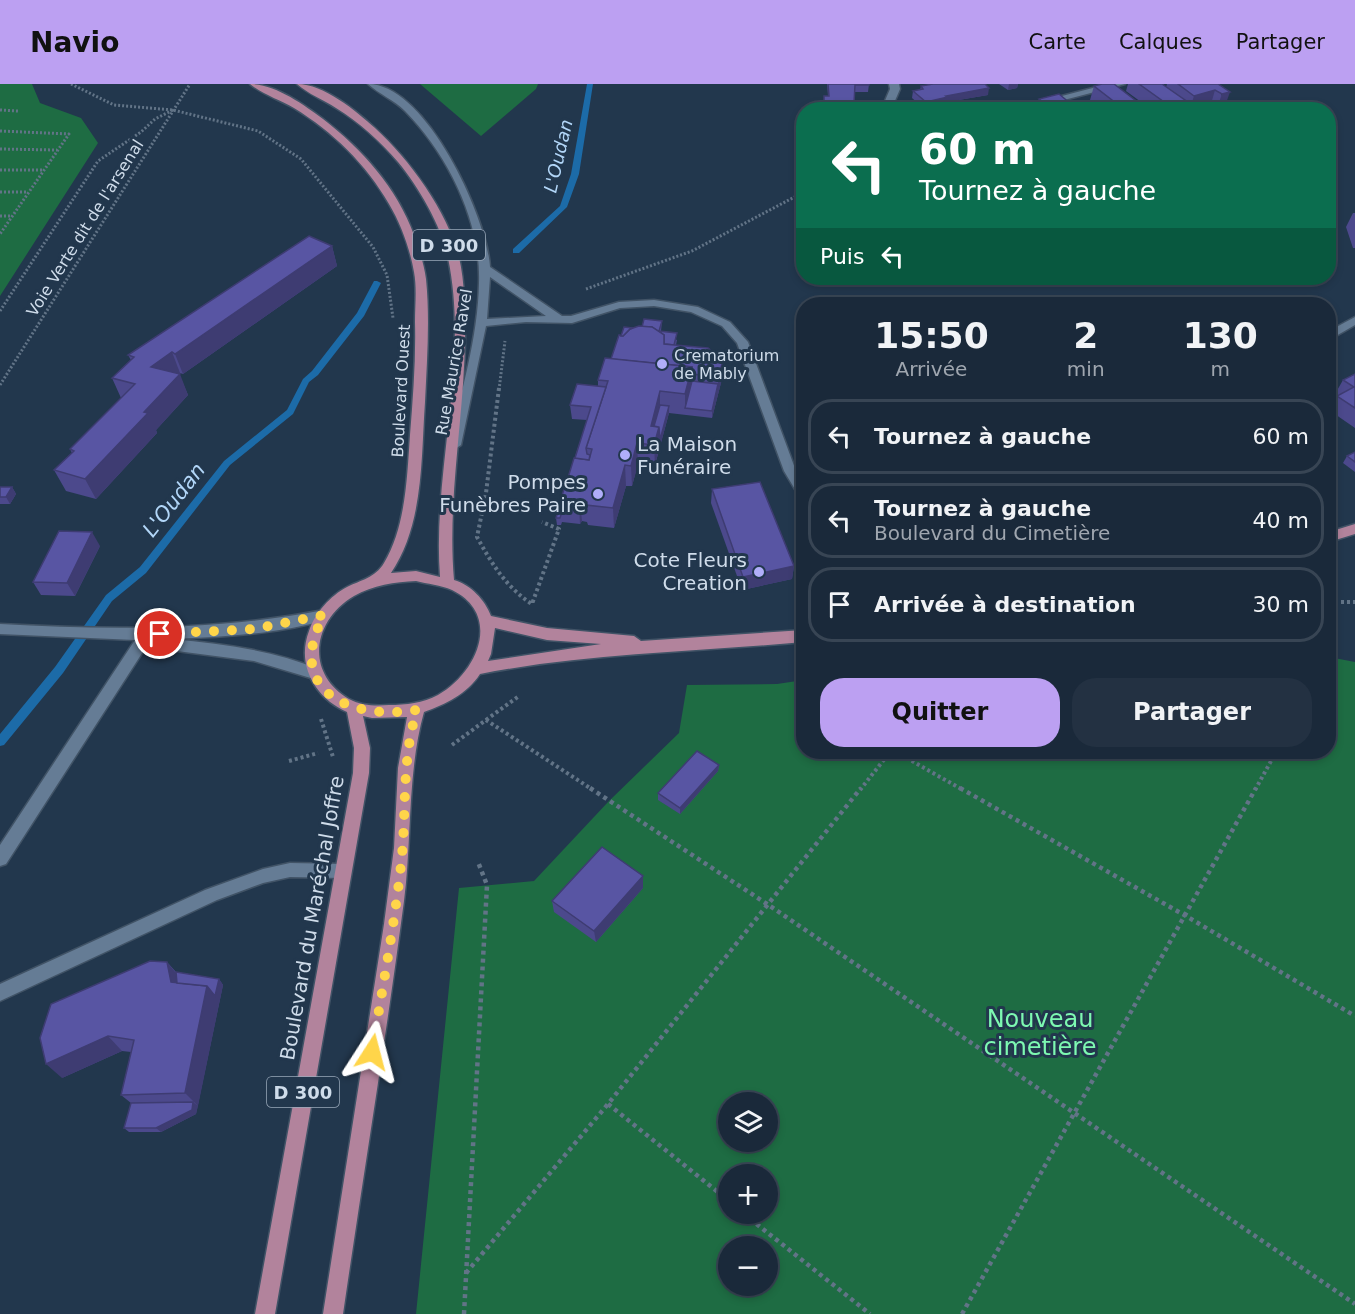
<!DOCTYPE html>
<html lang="fr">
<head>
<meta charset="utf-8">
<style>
	body { margin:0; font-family:"DejaVu Sans",sans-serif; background:#233142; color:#f1f3f6; height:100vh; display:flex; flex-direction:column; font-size:22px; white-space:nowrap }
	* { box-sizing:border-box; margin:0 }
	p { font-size:20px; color:#9fa6af }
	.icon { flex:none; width:33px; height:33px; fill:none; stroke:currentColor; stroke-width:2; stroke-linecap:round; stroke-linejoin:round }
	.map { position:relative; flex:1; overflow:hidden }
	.drawer { position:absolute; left:796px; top:213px; width:540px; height:462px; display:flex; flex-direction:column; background:#1a293a; border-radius:24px; box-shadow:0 3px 9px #0003,0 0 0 2px #384554 }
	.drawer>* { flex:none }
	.top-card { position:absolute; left:796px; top:18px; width:540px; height:183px; border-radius:24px; box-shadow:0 3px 9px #0003,0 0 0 2px #384554; background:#0b6e4f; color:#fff; overflow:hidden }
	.fabs { position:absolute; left:718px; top:1008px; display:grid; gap:12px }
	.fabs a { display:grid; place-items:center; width:60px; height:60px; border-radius:50%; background:#1a293a; box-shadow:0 3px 9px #0003,0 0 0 2px #384554; font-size:30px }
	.pin { position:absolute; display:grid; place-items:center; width:51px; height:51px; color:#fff; margin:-26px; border:3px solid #fff; border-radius:50%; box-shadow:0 2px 6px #0007 }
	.me { position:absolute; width:66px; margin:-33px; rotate:9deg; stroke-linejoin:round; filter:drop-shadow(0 0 4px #0008) }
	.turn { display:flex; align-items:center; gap:21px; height:126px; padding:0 24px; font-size:27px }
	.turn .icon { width:78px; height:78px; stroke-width:2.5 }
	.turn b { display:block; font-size:42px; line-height:51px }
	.then { display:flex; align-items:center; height:57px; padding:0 24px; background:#0003; gap:12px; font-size:22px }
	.eta { display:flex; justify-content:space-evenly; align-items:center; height:102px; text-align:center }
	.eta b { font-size:36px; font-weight:600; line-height:42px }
	.primary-button { display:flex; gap:12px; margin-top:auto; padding:12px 24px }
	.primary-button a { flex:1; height:69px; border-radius:24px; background:#bca0f2; color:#111; font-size:24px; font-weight:600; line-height:69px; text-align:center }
	.primary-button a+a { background:#233142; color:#f1f3f6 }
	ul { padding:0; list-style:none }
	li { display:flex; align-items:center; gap:18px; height:75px; margin:0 12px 9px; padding:0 12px; border:3px solid #384554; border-radius:24px }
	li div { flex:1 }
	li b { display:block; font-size:22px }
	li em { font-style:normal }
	header { display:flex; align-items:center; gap:36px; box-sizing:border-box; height:84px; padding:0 30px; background:#bca0f2; color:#111 }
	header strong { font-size:28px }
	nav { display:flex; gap:33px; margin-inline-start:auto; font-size:21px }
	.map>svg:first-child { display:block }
	.green { fill:#1e6c43; fill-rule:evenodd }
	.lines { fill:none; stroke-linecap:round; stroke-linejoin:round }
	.stream { fill:#1c6ba8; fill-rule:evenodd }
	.minor-casing { stroke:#415366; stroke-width:3 }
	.major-casing { stroke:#415366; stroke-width:3 }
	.path-far2 { stroke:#627487; stroke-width:3; stroke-dasharray:2 2; stroke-linecap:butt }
	.path-far1 { stroke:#627487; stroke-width:4; stroke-dasharray:3 3; stroke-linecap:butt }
	.path { stroke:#627487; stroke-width:4.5; stroke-dasharray:4 4; stroke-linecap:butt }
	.minor { fill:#657c95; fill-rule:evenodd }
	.major { fill:#b2839c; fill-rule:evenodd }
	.wall { fill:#4c498c }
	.shaded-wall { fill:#3e3c72 }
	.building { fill:#5855a3; stroke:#3e3c72; stroke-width:1.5 }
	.route { stroke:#ffd54a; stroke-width:10; stroke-dasharray:0 18 }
	.poi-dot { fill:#b0aefa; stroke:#22374d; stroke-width:2 }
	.labels { text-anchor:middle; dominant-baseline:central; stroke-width:6; stroke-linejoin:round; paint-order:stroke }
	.far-street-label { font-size:16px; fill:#cfdcea; stroke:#22374d }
	.far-poi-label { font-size:16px; fill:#cfdcea; stroke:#22374d; text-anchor:start }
	.far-water-label { font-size:18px; font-style:italic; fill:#b2d6f8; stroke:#22374d }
	.shield { fill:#22374d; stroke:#9baabb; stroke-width:1.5 }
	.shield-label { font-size:18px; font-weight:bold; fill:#cfdcea }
	.poi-label { font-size:20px; fill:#cfdcea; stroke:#22374d; text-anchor:end }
	.street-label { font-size:20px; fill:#cfdcea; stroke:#22374d }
	.water-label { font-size:21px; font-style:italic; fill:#b2d6f8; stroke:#22374d }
	.near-park-label { font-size:24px; fill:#7df9b1; stroke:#22374d }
</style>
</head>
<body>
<header>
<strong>Navio</strong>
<nav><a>Carte</a><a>Calques</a><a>Partager</a></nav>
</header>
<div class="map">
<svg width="1355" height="1230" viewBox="0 0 1355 1230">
	<rect width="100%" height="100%" fill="#22374d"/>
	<g class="green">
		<path d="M0,0H32L40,19L81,34L98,59L0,212Z"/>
		<path d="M420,0H538L536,5L481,52Z"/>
		<path d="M1329,573L1355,578V1230H416L459,804L534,797L609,717L679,649L687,601L777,600L804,596V668H1329ZM729,1018H768V1058H729ZM729,1090H768V1130H729ZM729,1162H768V1202H729Z"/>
	</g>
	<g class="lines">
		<g class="stream">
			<path d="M587,0H593L579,90L567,123L519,169H513V165L560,122L571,90Z"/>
			<path d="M374,197H377L381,199L364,232L318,291L309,298L293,330L230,381L146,489L112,517L63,589L4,661L0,662V650L55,583L106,511L140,483L224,377L287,326L303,295L312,287L357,229Z"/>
		</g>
		<defs>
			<g id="minor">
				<path d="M368,0C426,0 487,133 490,183L562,232H571L619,218L654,216L698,223L730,238L748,258L796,387L804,399V414L799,412L784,387L737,259L722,242L691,228L654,222L620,224L572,239L526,238L486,242L461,361L455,365L451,364L449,361C461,308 478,254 479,199C481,137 448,71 405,27C394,16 379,10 368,0ZM490,193L546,232L487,235Z"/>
				<path d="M889,0H899L900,5L891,26H881L890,5Z"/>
				<path d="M1108,0H1125L1026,26H1008Z"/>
				<path d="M1355,233V241L1329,256V247Z"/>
				<path d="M324,526L331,531L329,535C279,550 224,553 172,555C223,560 271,566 319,585L321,589L319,593L314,595L254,577L146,563L6,780L0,782V761L135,556L0,550V540C109,546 216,547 324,526Z"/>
				<path d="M290,779L342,780L348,782L350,787L348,792L342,794L290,793L263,799L217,816L0,917V900L205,806L263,785Z"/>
			</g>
			<g id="major">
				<path d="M250,0C275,0 303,20 323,35C362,65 397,104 414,151C419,165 424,180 426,195C430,235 427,277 425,318C421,374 424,440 391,489L416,487L440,493C432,387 470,279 448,174C442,143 418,102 398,78C380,57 359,38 336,24C324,16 308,10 297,0C324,0 356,27 375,44C410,76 447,127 459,173C465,199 465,228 465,255C464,335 447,416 454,496C471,501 485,516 491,532L547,544L634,552L641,557L804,546V558C695,568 587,569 480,590C467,610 446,620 424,628C407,689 412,755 404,817C386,955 363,1092 343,1230H323L384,840L394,764L398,684L407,633L372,634L363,632L370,664L369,689L275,1230H255L353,689L354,664L347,628C315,614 296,581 309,547C315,529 330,512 347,503C361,496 375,494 384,479C406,442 407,393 410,351C413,313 416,275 415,238C415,221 417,204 414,188C410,165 401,140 389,120C366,80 333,48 294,24C280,16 262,10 250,0ZM416,497C427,500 441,501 452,506C503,531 477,589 438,611C423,619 406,621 389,621C376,622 362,622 349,615C305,589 312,537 354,512C373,501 395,498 416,497ZM495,544L547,556L601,560L488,577L491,570Z"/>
				<path d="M1355,440V450L1329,458V448Z"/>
			</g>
		</defs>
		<use href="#minor" class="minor-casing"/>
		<use href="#major" class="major-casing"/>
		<g class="path-far2">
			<path d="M71,0L114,21L173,26L258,47L301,75L373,163L387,191L393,234"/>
			<path d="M0,26L18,27"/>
			<path d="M0,47L69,50L0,150"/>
			<path d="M0,65L57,66"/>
			<path d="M0,86H43"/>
			<path d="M0,108H28"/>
			<path d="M0,132H11"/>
			<path d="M586,205L692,167L804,108"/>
			<path d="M0,227L98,77L141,48L155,35L173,26"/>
			<path d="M0,301L190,0"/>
			<path d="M499,306L505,257"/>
		</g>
		<g class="path-far1">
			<path d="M499,304L486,409L477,453C492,480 506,503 532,520L559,445L542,438"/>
			<path d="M1329,518H1355"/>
			<path d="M321,635L333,673"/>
			<path d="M486,636L519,612"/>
			<path d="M452,661L486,636L593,706"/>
			<path d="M896,668L963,706"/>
			<path d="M289,677L318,669"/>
			<path d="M860,706L890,668"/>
			<path d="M1255,706L1276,668"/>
		</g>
		<g class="path">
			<path d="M590,704L767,820L1355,1220"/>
			<path d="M960,704L1186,832L1355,932"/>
			<path d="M608,1020L729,1117"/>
			<path d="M744,1130L870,1230"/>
			<path d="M466,1189L608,1020L861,704"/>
			<path d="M464,1230L487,801L478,778"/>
			<path d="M962,1230L1256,704"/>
		</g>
		<use href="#minor" class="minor"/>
		<use href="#major" class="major"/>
	</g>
	<g class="wall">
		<path d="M827,0H869L868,8H855L854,26H825L823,25L824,12H828Z"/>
		<path d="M999,0H1018L1017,4L1008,6Z"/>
		<path d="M1128,0H1162L1166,3L1167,0H1218L1225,22L1217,24L1211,20L1190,26H1152L1126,7Z"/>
		<path d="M921,2L988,11L947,18L946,20L925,25L912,14L913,7L920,6Z"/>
		<path d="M1094,2L1148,26H1103L1090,16Z"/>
		<path d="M1039,15L1071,20L1094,26H1036Z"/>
		<path d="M804,62V74L801,73V66Z"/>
		<path d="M1353,129H1355V164H1353L1346,143Z"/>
		<path d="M332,162L337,182L183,290L180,289L179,290L188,311L156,346L157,349L96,415L66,407L54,386L72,369L70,365L121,314L112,294L131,276L128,271Z"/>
		<path d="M662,237L661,247L677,256L676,261L713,268V276L723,291L712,334L669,329L655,381L638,380L632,402H626L614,444L588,441L587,438L582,437L580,440L562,438L561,441H557L556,434L560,421V418L567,403V397L587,336L572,335L570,321L598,302V296L611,275L621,252L633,244L642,243Z"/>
		<path d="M1355,290V344L1329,326L1338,311L1335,310L1343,296Z"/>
		<path d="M1355,368V388L1343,379L1347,372Z"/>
		<path d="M0,403H12L16,410L10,420H0Z"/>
		<path d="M712,405L794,482L792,495L742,506L711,419Z"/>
		<path d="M100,462L75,512L41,511L33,498Z"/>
		<path d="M719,681L718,687L680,730L658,716V709Z"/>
		<path d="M643,804L596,858L554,828L552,817Z"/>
		<path d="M167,878L176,888L219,895L223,901L196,1030L161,1048H129L124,1044L131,1019L121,1011L131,968L122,967L62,994Z"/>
	</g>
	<g class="shaded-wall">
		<path d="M1009,0H1018L1017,4L1008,6Z"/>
		<path d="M989,4L988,11L947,18L946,20L925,25L926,18L946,12Z"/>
		<path d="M1215,6L1211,20L1190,26H1174L1191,21L1194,12Z"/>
		<path d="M1230,8L1225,22L1217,24L1222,10Z"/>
		<path d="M332,162L337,182L183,290L175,270Z"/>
		<path d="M172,268L180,289L160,303L151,283Z"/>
		<path d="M723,277V291L712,334V327L718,300V293Z"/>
		<path d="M692,283V304L685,324V310Z"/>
		<path d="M180,290L188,311L156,346L157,349L96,415L85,395L144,328Z"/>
		<path d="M660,307V328L651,355V362V342Z"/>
		<path d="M669,322V329L655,381L654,361L659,343Z"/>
		<path d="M637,359L638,380L632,402L631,382Z"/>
		<path d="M625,381L626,402L614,444L613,424Z"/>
		<path d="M12,403L16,410L10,420L6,413Z"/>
		<path d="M580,417L582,437L580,440L579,420Z"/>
		<path d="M92,448L100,462L75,512L67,499Z"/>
		<path d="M794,482L792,495L742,506L743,493Z"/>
		<path d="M719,681L718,687L680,730V724Z"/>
		<path d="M643,792V804L596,858L594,847Z"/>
		<path d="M167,878L180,894L183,908L171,898Z"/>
		<path d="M219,895L223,901L198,1022L185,1009L207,902Z"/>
		<path d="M108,952L122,967L62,994L46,980Z"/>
		<path d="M193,1018L198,1022L196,1030L161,1048L156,1044Z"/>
	</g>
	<g class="building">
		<path d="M828,0H869V1H855L854,19H851V25L826,24V18H824V12H829Z"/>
		<path d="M933,0H985L989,4L946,12L948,13L926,18L913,7L923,5L921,2Z"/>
		<path d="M1102,0H1114L1148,26H1125L1094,2Z"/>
		<path d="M1139,0H1162L1192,21L1174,25Z"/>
		<path d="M1178,0H1218L1230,8L1222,10L1215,6L1194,12Z"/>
		<path d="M1059,10L1071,20L1083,17L1094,26H1052L1039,15Z"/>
		<path d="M309,152L332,162L175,270L172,268L151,283L180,290L144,328L148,329L85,395L54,386L74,367L70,365L135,300L112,294L134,273L128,271Z"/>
		<path d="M644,235L662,237L659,247L677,249L674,261L664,260V251L652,243H642Z"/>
		<path d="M639,242L652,243L664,251V260L708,264L713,268L711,276L723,277L718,293L692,290V283L611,275L619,251L623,252L630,245Z"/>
		<path d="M624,243L633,244L630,245L623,252H621Z"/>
		<path d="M605,274L692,283L685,310L660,307L651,342L659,343L654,361L637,359L631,382L625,381L613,424L586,421L587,418L580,417L579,420L560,418L565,402L568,403L570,397H567L574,374L589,376L592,365L586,364L608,297L598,296Z"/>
		<path d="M1355,290V324L1337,312L1354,303L1343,296Z"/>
		<path d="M692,297L718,300L712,327L685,324Z"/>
		<path d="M577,300L606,303L586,364L587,370L590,371L589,376L575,374L591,323L570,321Z"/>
		<path d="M660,321L669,322L660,356L659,343L654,342Z"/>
		<path d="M1355,368V378L1347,372Z"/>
		<path d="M760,398L794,482L743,493L712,405Z"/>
		<path d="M0,403H12L6,413H0Z"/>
		<path d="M560,421L561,431L560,434H556Z"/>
		<path d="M59,447L92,448L67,499L33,498Z"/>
		<path d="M697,667L719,681L680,724L658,709Z"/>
		<path d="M602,763L643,792L594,847L552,817Z"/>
		<path d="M150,877L167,878L171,898L207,902L185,1009L121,1011L134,956L108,952L46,980L40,954L51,920Z"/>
		<path d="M176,888L219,895L215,912L207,902L177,899Z"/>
		<path d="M193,1018L192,1026L156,1044H124L131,1019Z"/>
	</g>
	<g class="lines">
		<path class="route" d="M160,550L254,545L324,531C283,607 351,637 417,626C401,676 407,729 401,781C394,844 382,906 372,968"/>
	</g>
	<g class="poi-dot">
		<circle cx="662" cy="280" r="6"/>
		<circle cx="625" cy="371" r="6"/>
		<circle cx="598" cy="410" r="6"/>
		<circle cx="759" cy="488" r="6"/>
	</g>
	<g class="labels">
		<g class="far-street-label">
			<text transform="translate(85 144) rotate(-58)">Voie Verte dit de l'arsenal</text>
			<text transform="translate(454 278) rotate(-80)">Rue Maurice Ravel</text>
			<text transform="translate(401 307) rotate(-87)">Boulevard Ouest</text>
		</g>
		<g class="far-poi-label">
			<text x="674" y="271">Crematorium<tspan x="674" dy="18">de Mably</tspan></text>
		</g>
		<g class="far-water-label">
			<text transform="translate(558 72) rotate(-77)">L'Oudan</text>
		</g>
		<g class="shield">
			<rect x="413" y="146" width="72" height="30" rx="4.5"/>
			<rect x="267" y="993" width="72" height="30" rx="4.5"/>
		</g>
		<g class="shield-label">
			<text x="449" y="161">D 300</text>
			<text x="303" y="1008">D 300</text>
		</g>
		<g class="poi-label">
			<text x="637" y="360" text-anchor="start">La Maison<tspan x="637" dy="23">Funéraire</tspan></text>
			<text x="586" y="398">Pompes<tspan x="586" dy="23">Funèbres Paire</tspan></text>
			<text x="747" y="476">Cote Fleurs<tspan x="747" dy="23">Creation</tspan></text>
		</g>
		<g class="street-label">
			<text transform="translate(312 834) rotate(-80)">Boulevard du Maréchal Joffre</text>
		</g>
		<g class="water-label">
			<text transform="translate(174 416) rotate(-52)">L'Oudan</text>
		</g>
		<g class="near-park-label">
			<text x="1040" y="935">Nouveau<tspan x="1040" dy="28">cimetière</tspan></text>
		</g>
	</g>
</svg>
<div class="fabs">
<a><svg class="icon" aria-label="layers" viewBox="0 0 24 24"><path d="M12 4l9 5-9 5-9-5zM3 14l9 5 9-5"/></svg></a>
<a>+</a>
<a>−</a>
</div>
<div class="pin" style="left:160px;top:550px;background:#d93025"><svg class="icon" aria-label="arrive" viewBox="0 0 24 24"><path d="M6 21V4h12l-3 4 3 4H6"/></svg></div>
<svg class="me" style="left:372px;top:968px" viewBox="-20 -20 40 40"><path d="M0-17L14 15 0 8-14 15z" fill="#ffd54a" stroke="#fff" stroke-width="4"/></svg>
<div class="top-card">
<div class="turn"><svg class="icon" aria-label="left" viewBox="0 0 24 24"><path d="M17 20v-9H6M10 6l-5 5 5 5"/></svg><div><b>60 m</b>Tournez à gauche</div></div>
<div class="then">Puis<svg class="icon" aria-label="left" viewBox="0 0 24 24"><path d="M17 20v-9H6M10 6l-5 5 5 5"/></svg></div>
</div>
<section class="drawer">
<div class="eta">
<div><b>15:50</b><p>Arrivée</p></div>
<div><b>2</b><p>min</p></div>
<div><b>130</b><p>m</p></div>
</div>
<ul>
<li><svg class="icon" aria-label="left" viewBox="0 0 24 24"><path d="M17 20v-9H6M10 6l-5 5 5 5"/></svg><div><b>Tournez à gauche</b></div><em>60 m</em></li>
<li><svg class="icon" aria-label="left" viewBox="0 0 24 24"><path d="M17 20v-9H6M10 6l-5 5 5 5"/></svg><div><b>Tournez à gauche</b><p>Boulevard du Cimetière</p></div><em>40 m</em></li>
<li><svg class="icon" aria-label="arrive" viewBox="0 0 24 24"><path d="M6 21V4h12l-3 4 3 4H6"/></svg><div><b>Arrivée à destination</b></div><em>30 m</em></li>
</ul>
<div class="primary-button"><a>Quitter</a><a>Partager</a></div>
</section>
</div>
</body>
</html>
